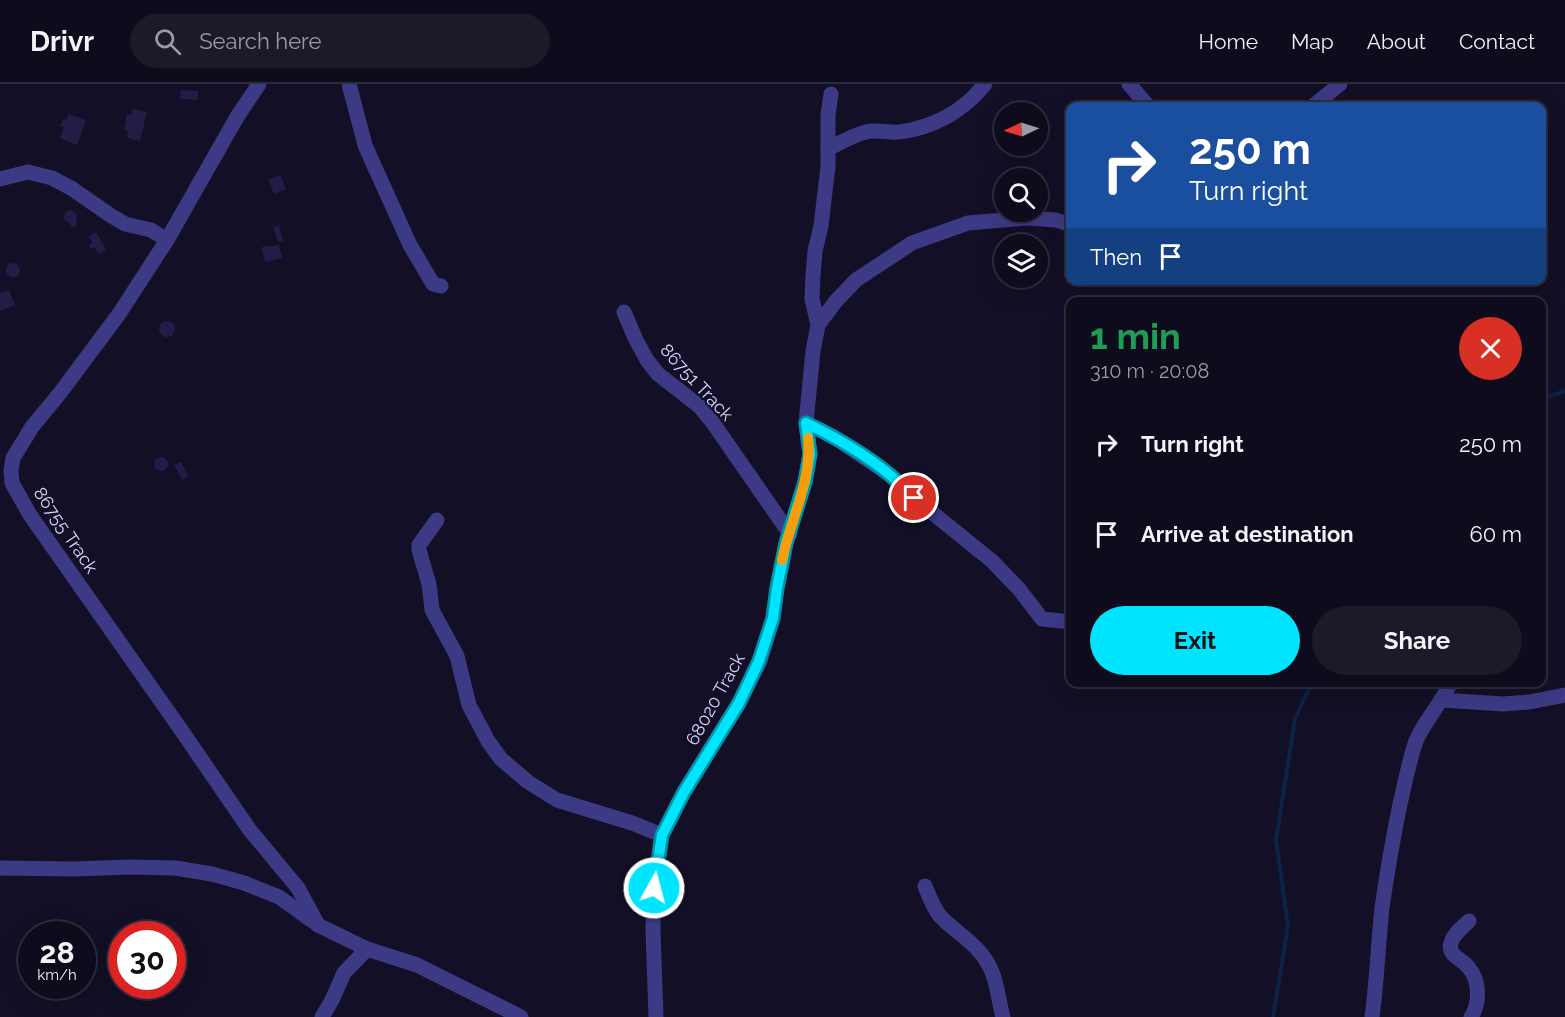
<!DOCTYPE html>
<html lang="en">
<head>
<meta charset="utf-8">
<style>
	body { margin:0; font-family:Raleway,sans-serif; background:#1c1929; color:#f1f3f6; height:100vh; display:flex; flex-direction:column; font-size:22px; white-space:nowrap }
	* { box-sizing:border-box; margin:0 }
	p { font-size:20px; color:#9b9ba3 }
	.icon { flex:none; width:33px; height:33px; fill:none; stroke:currentColor; stroke-width:2; stroke-linecap:round; stroke-linejoin:round }
	.map { position:relative; flex:1; overflow:hidden }
	.drawer { position:absolute; left:1066px; top:213px; width:480px; height:390px; display:flex; flex-direction:column; background:#0e0b1c; border-radius:12px; box-shadow:0 6px 24px #0002,0 0 0 2px #2e2b3b }
	.drawer>* { flex:none }
	.top-card { position:absolute; left:1066px; top:18px; width:480px; height:183px; border-radius:12px; box-shadow:0 6px 24px #0002,0 0 0 2px #2e2b3b; background:#1a4fa0; color:#fff; overflow:hidden }
	.needle { width:39px; rotate:266deg }
	.controls { position:absolute; left:994px; top:18px; display:grid; gap:12px }
	.controls a { display:grid; place-items:center; width:54px; height:54px; border-radius:50%; background:#0e0b1c; box-shadow:0 6px 24px #0002,0 0 0 2px #2e2b3b; font-size:30px }
	.speed { position:absolute; left:18px; top:837px; display:flex; gap:12px; font-size:30px; font-weight:700; text-align:center }
	.speed>* { display:grid; place-content:center; width:78px; height:78px; border-radius:50%; background:#0e0b1c; box-shadow:0 6px 24px #0002,0 0 0 2px #2e2b3b; line-height:1 }
	.speed small { font-size:15px; font-weight:400 }
	.speed .limit { border:9px solid #d22; background:#fff; color:#111 }
	.pin { position:absolute; display:grid; place-items:center; width:51px; height:51px; color:#fff; margin:-26px; border:3px solid #fff; border-radius:50%; box-shadow:0 2px 6px #0007 }
	.me { position:absolute; width:66px; margin:-33px; rotate:7deg; stroke-linejoin:round; filter:drop-shadow(0 0 4px #0008) }
	.turn { display:flex; align-items:center; gap:21px; height:126px; padding:0 24px; font-size:27px }
	.turn .icon { width:78px; height:78px; stroke-width:2.5 }
	.turn b { display:block; font-size:42px; line-height:51px }
	.then { display:flex; align-items:center; height:57px; padding:0 24px; background:#0003; gap:12px; font-size:22px }
	.round { display:grid; place-items:center; flex:none; width:63px; height:63px; border-radius:32px; background:#1c1929 }
	.head { display:flex; align-items:center; justify-content:space-between; height:102px; padding:0 24px }
	h1 { font-size:36px; font-weight:700; line-height:45px; color:#1e9e55 }
	.primary-button { display:flex; gap:12px; margin-top:auto; padding:12px 24px }
	.primary-button a { flex:1; height:69px; border-radius:36px; background:#00e5ff; color:#111; font-size:24px; font-weight:700; line-height:69px; text-align:center }
	.primary-button a+a { background:#1c1929; color:#f1f3f6 }
	ul { padding:0; list-style:none }
	li { display:flex; align-items:center; gap:18px; height:90px; padding:0 24px }
	li div { flex:1 }
	li b { display:block; font-size:22px }
	li em { font-style:normal }
	header { display:flex; align-items:center; gap:36px; box-sizing:border-box; height:84px; padding:0 30px; background:#0e0b1c; border-bottom:2px solid #2e2b3b }
	header strong { font-size:28px }
	nav { display:flex; gap:33px; margin-inline-start:auto; font-size:21px }
	.search { width:420px; height:54px; background:#1c1929; display:flex; align-items:center; gap:15px; box-sizing:border-box; padding:0 21px; border-radius:33px; color:#9b9ba3; font-size:22px }
	.map>svg:first-child { display:block }
	.lines { fill:none; stroke-linecap:round; stroke-linejoin:round }
	.stream { stroke:#0c2248; stroke-width:4 }
	.building { fill:#241b47 }
	.minor { stroke:#3d3a85; stroke-width:15 }
	.route-casing { stroke:#0095a6; stroke-width:15 }
	.route { stroke:#00e5ff; stroke-width:10 }
	.slow { stroke:#f59e0b; stroke-width:10 }
	.labels { text-anchor:middle; dominant-baseline:central; stroke-width:4.5; stroke-linejoin:round; paint-order:stroke }
	.street-label { font-size:18px; fill:#d9d4ff; stroke:#130f26 }
</style>
</head>
<body>
<header>
<strong>Drivr</strong>
<div class="search"><svg class="icon" aria-label="search" viewBox="0 0 24 24"><circle cx="10" cy="10" r="6"/><path d="M15 15l6 6"/></svg>Search here</div>
<nav><a>Home</a><a>Map</a><a>About</a><a>Contact</a></nav>
</header>
<div class="map">
<svg width="1565" height="933" viewBox="0 0 1565 933">
	<rect width="100%" height="100%" fill="#130f26"/>
	<g class="lines">
		<g class="stream">
			<path d="M1542,315L1565,307"/>
			<path d="M1273,933L1288,842L1276,756L1295,635L1312,598"/>
		</g>
	</g>
	<g class="building">
		<path d="M181,6L198,7V16L180,15Z"/>
		<path d="M133,25L147,28L140,57L127,54L128,47L124,46L127,30L131,31Z"/>
		<path d="M69,30L86,36L77,61L60,54L64,43L60,42L63,35L66,36Z"/>
		<path d="M280,91L286,105L274,110L268,96Z"/>
		<path d="M71,126L77,130L76,137L78,141L71,144L69,139L64,135L65,129Z"/>
		<path d="M279,141L283,157L278,158L273,143Z"/>
		<path d="M96,148L106,166L98,170L95,163L91,165L89,161L92,159L89,152Z"/>
		<path d="M279,161L282,174L265,178L262,163Z"/>
		<circle cx="13" cy="186" r="7"/>
		<path d="M9,206L15,221L0,227V209Z"/>
		<circle cx="167" cy="245" r="8"/>
		<circle cx="161" cy="380" r="7"/>
		<path d="M181,378L188,392L182,396L174,381Z"/>
	</g>
	<g class="lines">
		<g class="minor">
			<path d="M259,0L237,33L167,156L119,230L60,309L32,343L13,374L11,387L12,399L30,431L184,650L249,745L298,804L318,841"/>
			<path d="M349,0L365,61L372,77L410,161L433,200L441,202"/>
			<path d="M1129,0L1148,22"/>
			<path d="M1313,22L1340,0"/>
			<path d="M828,65C840,59 853,51 866,48C877,45 888,49 899,48C933,44 964,27 985,0"/>
			<path d="M0,95L28,88L52,94L71,104L110,131L125,140L151,146L167,156"/>
			<path d="M624,228L636,256L647,276L658,290L699,322L713,339L790,450"/>
			<path d="M818,241L812,215L813,192L815,167L821,142L828,82V31L831,10"/>
			<path d="M806,339L834,353L890,391L914,414L992,477L1019,505L1042,535L1071,538"/>
			<path d="M437,436L419,461V466L429,500L432,526L457,572L469,621L488,657L501,675L528,698L557,716L632,739L662,751"/>
			<path d="M1442,616L1503,620L1529,618L1565,611"/>
			<path d="M0,784L74,785L130,783L175,784L212,790L244,799L279,813L318,841L367,865L417,881L521,933"/>
			<path d="M925,802C929,812 933,823 940,832C955,848 976,859 987,878C997,894 998,915 1003,933"/>
			<path d="M1469,837C1463,843 1453,850 1451,859C1447,872 1463,875 1469,884C1480,897 1480,919 1471,933"/>
			<path d="M322,933L332,916L344,889L367,865"/>
			<path d="M656,933L653,846L654,804L662,751L684,708L739,619L760,577L773,534L777,504L786,459L805,398L810,370L806,339L813,267L818,241L836,217L856,196L912,159L968,139L1027,134L1056,136L1071,141"/>
			<path d="M1372,933C1377,897 1378,860 1382,824C1387,789 1393,754 1400,720C1405,699 1409,677 1416,657C1425,636 1441,620 1451,598"/>
		</g>
	</g>
	<g class="lines">
		<defs>
			<path id="route" d="M654,804L662,751L684,708L739,619L759,577L773,534L777,504L786,459L805,398L810,370L806,339C835,353 865,370 890,391C898,398 906,406 914,414"/>
		</defs>
		<use href="#route" class="route-casing"/>
		<use href="#route" class="route"/>
		<path class="slow" d="M782,476C791,435 812,397 808,354"/>
	</g>
	<g class="labels">
		<g class="street-label">
			<text transform="translate(697 298) rotate(47)">86751 Track</text>
			<text transform="translate(66 446) rotate(56)">86755 Track</text>
			<text transform="translate(715 615) rotate(-61)">68020 Track</text>
		</g>
	</g>
</svg>
<div class="controls">
<a><svg class="needle" viewBox="-14 -14 28 28"><path d="M0-13l5 13h-10z" fill="#e53935"/><path d="M0 13l5-13h-10z" fill="#9b9ba3"/></svg></a>
<a><svg class="icon" aria-label="search" viewBox="0 0 24 24"><circle cx="10" cy="10" r="6"/><path d="M15 15l6 6"/></svg></a>
<a><svg class="icon" aria-label="layers" viewBox="0 0 24 24"><path d="M12 4l9 5-9 5-9-5zM3 14l9 5 9-5"/></svg></a>
</div>
<div class="speed"><div>28<small>km/h</small></div><div class="limit">30</div></div>
<div class="pin" style="left:914px;top:414px;background:#d93025"><svg class="icon" aria-label="arrive" viewBox="0 0 24 24"><path d="M6 21V4h12l-3 4 3 4H6"/></svg></div>
<svg class="me" style="left:654px;top:804px" viewBox="-20 -20 40 40"><circle r="17" fill="#00e5ff" stroke="#fff" stroke-width="3"/><path d="M0-11L8 9 0 5-8 9z" fill="#fff"/></svg>
<div class="top-card">
<div class="turn"><svg class="icon" aria-label="right" viewBox="0 0 24 24"><path d="M7 20v-9h11M14 6l5 5-5 5"/></svg><div><b>250 m</b>Turn right</div></div>
<div class="then">Then<svg class="icon" aria-label="arrive" viewBox="0 0 24 24"><path d="M6 21V4h12l-3 4 3 4H6"/></svg></div>
</div>
<section class="drawer">
<div class="head"><div><h1>1 min</h1><p>310 m · 20:08</p></div><a class="round" style="background:#d93025;color:#fff"><svg class="icon" aria-label="close" viewBox="0 0 24 24"><path d="M6 6l12 12M18 6L6 18"/></svg></a></div>
<ul>
<li><svg class="icon" aria-label="right" viewBox="0 0 24 24"><path d="M7 20v-9h11M14 6l5 5-5 5"/></svg><div><b>Turn right</b></div><em>250 m</em></li>
<li><svg class="icon" aria-label="arrive" viewBox="0 0 24 24"><path d="M6 21V4h12l-3 4 3 4H6"/></svg><div><b>Arrive at destination</b></div><em>60 m</em></li>
</ul>
<div class="primary-button"><a>Exit</a><a>Share</a></div>
</section>
</div>
</body>
</html>
